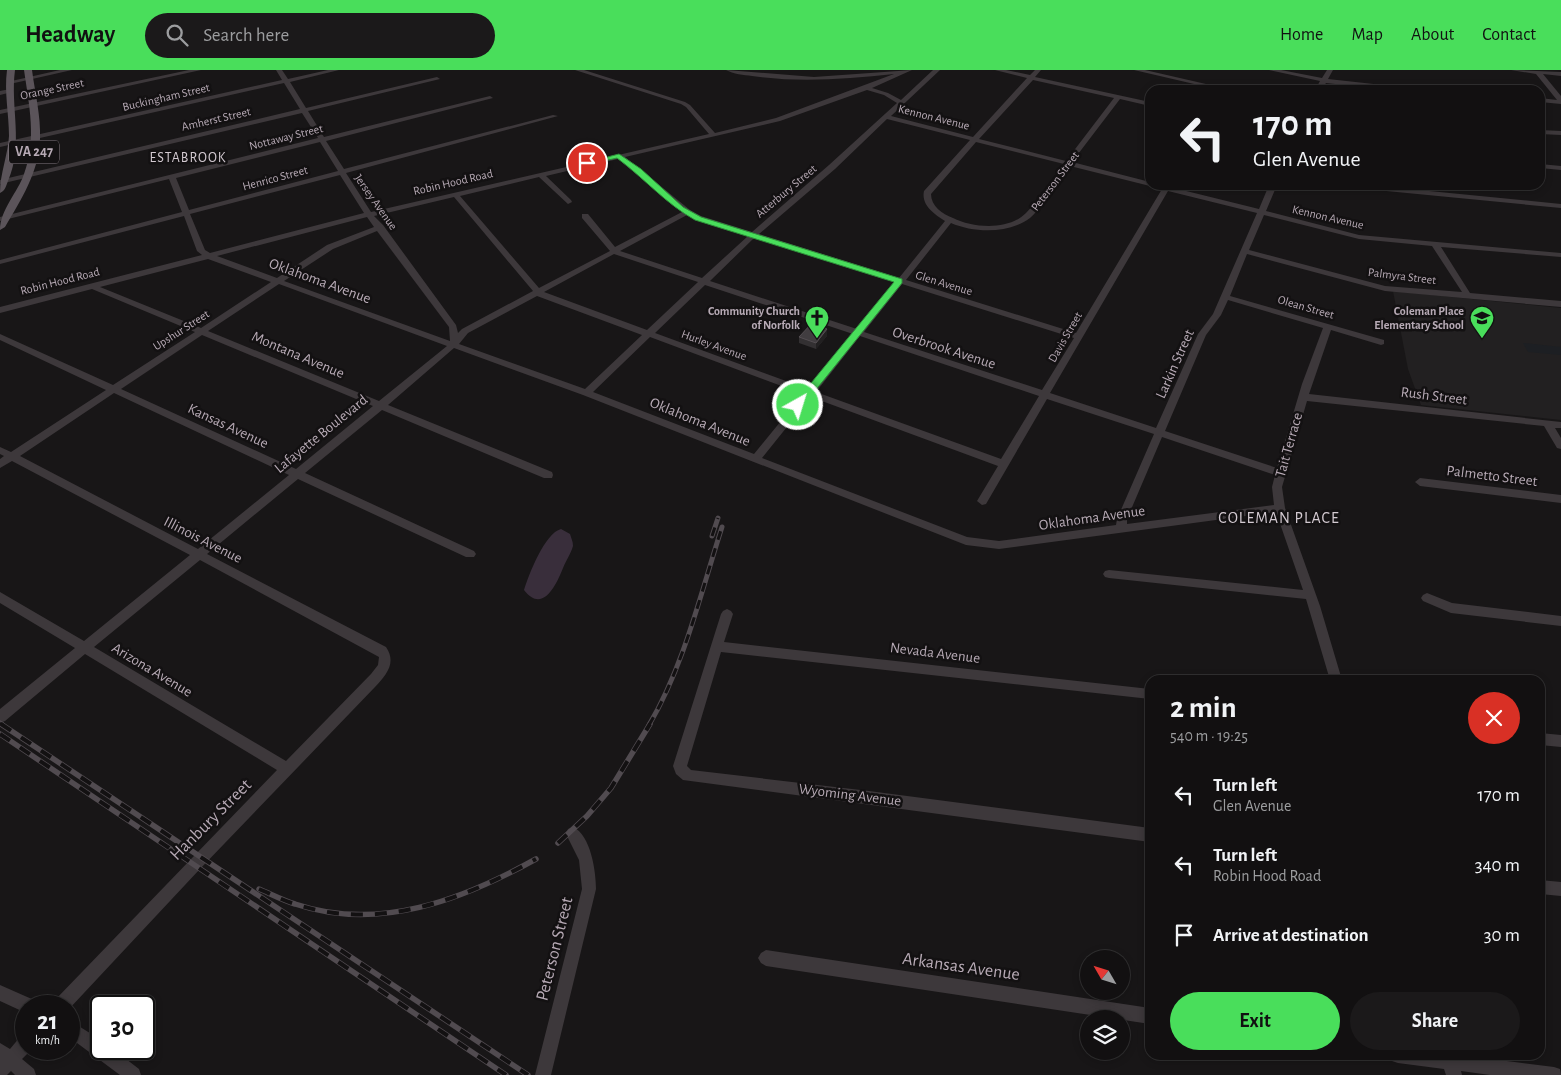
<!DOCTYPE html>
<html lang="en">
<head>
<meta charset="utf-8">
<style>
	body { margin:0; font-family:"Alegreya Sans",sans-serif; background:#1b191a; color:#f1f3f6; height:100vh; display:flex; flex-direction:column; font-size:19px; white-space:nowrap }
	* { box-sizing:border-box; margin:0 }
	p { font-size:16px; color:#9c9d9f }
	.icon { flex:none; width:28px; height:28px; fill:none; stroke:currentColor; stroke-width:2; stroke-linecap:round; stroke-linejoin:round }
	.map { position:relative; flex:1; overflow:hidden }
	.details { position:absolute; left:1145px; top:605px; width:400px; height:385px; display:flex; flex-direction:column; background:#121011; border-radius:15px; box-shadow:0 2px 8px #0003,0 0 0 1px #313031 }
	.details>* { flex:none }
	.banner { position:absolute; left:1145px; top:15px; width:400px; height:105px; border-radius:15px; box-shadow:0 2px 8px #0003,0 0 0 1px #313031; background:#121011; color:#f1f3f6; overflow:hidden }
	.needle { width:32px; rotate:309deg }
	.controls { position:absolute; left:1080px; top:880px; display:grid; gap:10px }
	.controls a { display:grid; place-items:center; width:50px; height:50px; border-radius:50%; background:#121011; box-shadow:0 2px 8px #0003,0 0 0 1px #313031; font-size:25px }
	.speed { position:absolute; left:15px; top:925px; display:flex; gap:10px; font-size:25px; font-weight:700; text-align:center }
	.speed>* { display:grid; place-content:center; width:65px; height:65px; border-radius:50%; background:#121011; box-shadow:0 2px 8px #0003,0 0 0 1px #313031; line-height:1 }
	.speed small { font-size:12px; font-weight:400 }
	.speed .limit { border:2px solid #111; border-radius:8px; background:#fff; color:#111 }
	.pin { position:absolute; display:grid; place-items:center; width:42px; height:42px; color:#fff; margin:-21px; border:2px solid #fff; border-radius:50%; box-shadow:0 1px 5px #0007 }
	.me { position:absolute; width:55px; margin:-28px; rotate:39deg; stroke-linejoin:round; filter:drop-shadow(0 0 4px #0008) }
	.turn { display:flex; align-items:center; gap:18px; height:105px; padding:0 25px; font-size:22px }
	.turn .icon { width:65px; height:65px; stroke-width:2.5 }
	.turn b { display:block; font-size:35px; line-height:42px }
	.round { display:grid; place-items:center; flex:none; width:52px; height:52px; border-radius:26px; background:#1b191a }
	.headline { display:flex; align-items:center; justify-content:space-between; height:85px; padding:0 25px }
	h1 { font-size:30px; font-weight:700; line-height:38px }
	.action { display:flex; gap:10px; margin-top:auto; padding:10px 25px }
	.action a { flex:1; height:58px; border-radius:30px; background:#49de5b; color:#111; font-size:20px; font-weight:700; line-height:58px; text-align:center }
	.action a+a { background:#1b191a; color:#f1f3f6 }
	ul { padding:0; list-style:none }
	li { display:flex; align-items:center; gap:15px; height:70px; padding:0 25px }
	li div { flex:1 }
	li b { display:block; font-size:19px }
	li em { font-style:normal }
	header { display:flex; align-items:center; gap:30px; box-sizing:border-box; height:70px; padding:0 25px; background:#49de5b; color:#111 }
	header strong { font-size:24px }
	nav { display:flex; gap:28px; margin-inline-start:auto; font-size:18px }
	.search { width:350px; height:45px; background:#1b191a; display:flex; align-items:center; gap:12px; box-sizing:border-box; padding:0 18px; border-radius:28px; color:#9c9d9f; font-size:19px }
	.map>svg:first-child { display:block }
	.built { fill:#222021 }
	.green { fill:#1d1f23 }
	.water { fill:#392e3b }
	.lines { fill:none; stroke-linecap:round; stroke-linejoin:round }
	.minor { fill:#3d383b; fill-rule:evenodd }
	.major { fill:#5b545a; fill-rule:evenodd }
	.rail-far1-casing { stroke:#514b50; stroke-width:5 }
	.rail-casing { stroke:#514b50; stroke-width:5.5 }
	.rail-far1 { stroke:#131112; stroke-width:3; stroke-dasharray:9; stroke-linecap:butt }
	.rail { stroke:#131112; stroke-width:4; stroke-dasharray:12; stroke-linecap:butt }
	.wall { fill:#333032 }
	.shaded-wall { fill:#222021 }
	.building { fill:#413d40; stroke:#544e52 }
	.route { fill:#49de5b; stroke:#2f903b }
	.labels { text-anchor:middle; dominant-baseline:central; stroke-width:5; stroke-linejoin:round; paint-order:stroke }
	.far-street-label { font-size:12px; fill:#b7aab5; stroke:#131112 }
	.far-poi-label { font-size:12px; font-weight:bold; fill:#b7aab5; stroke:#131112; text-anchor:end }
	.shield { fill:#131112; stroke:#867c84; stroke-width:1 }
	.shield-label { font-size:14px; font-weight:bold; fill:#b7aab5 }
	.far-neighbourhood-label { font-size:14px; letter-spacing:1px; fill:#d3cad1; stroke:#131112 }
	.street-label { font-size:15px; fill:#b7aab5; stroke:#131112 }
	.neighbourhood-label { font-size:16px; letter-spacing:1px; fill:#d3cad1; stroke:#131112 }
	.near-street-label { font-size:18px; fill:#b7aab5; stroke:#131112 }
</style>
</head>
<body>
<header>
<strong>Headway</strong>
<div class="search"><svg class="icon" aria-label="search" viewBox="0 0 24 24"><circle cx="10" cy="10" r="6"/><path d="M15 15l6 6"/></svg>Search here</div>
<nav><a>Home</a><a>Map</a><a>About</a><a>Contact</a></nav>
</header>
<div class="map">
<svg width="1561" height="1005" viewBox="0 0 1561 1005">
	<rect width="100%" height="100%" fill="#181617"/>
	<path class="built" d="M1393,221L1561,238V350L1421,335L1408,299Z"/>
	<path class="green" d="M1523,273L1561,277V285L1528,282Z"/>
	<path class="water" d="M561,459L570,464C571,468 573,471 573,476C571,483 566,491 563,498C557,513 543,545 524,520C529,504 545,463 561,459Z"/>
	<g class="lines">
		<g class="minor">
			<path d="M60,0H72L10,14L7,12Z"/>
			<path d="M189,0H201L0,44V40Z"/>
			<path d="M276,0H282L288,9L328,0H339L290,12L306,38L437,7L440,9L308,41L324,67L490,26L493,28L326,71L344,99L553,45L558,46L346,103L371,142L709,64L686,37L681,34L575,0H584L685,32L690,35L715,63L776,48L894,4C846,9 800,13 752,6C744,5 733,4 726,0L814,7L912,0L872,18L888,23L901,30L933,0H940L891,46L973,67L1027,8L995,0H1006L1030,5L1035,0H1041L1035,7L1150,32V36L1120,29L1072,92L1150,112V115H1172L1170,117L1259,139L1269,115H1277L1266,141L1359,165L1561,183V187L1441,177L1470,223L1561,231V237L1385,221L1247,184L1230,226L1384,270V274L1381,275L1331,260L1309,324L1561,352V358H1555L1561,368V379L1557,378L1544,356L1307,331L1282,417L1285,438L1320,536L1342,610H1330L1306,529L1109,508L1105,507L1103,504L1105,501L1109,500L1303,520L1276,442L999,479L966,475L583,325L454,278L388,335L552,402L553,405L552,408H544L382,340L305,403L474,481L476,484L474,487H466L298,409L207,484L386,577C397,593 386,605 375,617L199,800L69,939V936H53L55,930L277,700L85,584L5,651L0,653V639L75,578L0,533V522L84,571L190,485L12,391L0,398V389L4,386L0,384V377L11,382L106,320L0,270V264L113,315L195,262L92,219L0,243V237L202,185L197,181L184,146L0,194V190L182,142L169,109L0,151V147L318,68L302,43L0,114V110L300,39L284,13L0,77V73L282,10ZM1033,10L1114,28L1066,91L979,69ZM867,20L884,25L897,33L829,95L752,162L701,146L690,140L625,87L780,51ZM887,49L970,70L924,121C921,135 934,144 945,151L899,208L759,164L835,99ZM320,72L338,101L189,140L176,108ZM976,72L1064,94C1051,110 1040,129 1026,143C1008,161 973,158 953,148C942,144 931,136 931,124ZM618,89L682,142L615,177L588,144H582V148L610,181L539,218L460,126L539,107L568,134L572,132L571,130L546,106ZM1070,96L1162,119L1076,263L906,210L951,153C974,163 1009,164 1030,148C1040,140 1060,108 1070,96ZM340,105L364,143L210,183L205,180L190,144ZM1168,121L1257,143L1213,244L1198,264L1156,358L1050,323ZM454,127L533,221L462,259L458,263L456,255L383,155L374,146ZM687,145L695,150L748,166L702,208L620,181ZM1264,145L1359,169L1432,176L1462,222L1385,216L1249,180ZM367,147L374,157L327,175L277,208L217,186ZM377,161L449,257L450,271L284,211L333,179ZM754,168L895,212L857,259L710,211ZM614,184L698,212L647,260L544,222ZM208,189L271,212L201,258L100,217ZM279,214L447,276L379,331L208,261ZM902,214L1074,268L1042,320L864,262ZM705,215L853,264L808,319L655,263ZM537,226L642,265L585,319L459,274L468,263ZM1228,230L1323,258L1302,314L1277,398L1165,361L1206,265L1221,245ZM202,265L373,336L296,399L121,319ZM860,266L1039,326L1001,389L816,322ZM650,267L803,324L754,384L593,322ZM114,323L289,405L198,479L20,386ZM811,327L998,396L977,431L982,435L986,434L1047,329L1154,364L1117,449L1116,455L999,471L967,467L762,388ZM1162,367L1275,405L1272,417L1274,435L1127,454V449ZM200,490L379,587L378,595L371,604L286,691L94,577Z"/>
			<path d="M1134,0H1145L1232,20H1220Z"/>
			<path d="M1269,0H1281L1322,8L1327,0H1333L1328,9L1410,18L1413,20H1389L1326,13L1321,20H1315L1320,11Z"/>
			<path d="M1511,0L1561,2V6L1543,4L1561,26V34L1540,32V28L1557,30L1536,4Z"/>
			<path d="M10,19L13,21L12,22L0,25V21Z"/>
			<path d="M1540,60L1561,61V65L1540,64Z"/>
			<path d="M1540,94L1561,96V100L1540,98Z"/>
			<path d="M1341,115H1368L1561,134V138L1345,117Z"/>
			<path d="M1420,408L1561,425V433L1420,416L1415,412Z"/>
			<path d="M1427,523L1452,533L1561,546V556L1451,543L1423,531L1421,528L1423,525Z"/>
			<path d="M727,539L731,541L733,544L724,572L1150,619V629L721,582L687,696L691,700L869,721L1150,758V772L683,710L676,704L673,696L721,544L723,541Z"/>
			<path d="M1540,663L1561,665V677L1540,675Z"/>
			<path d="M573,757C591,765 596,802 596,819L551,1005H535L582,819L579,790L566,764L568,759Z"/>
			<path d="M1540,810L1561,812V826L1540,824Z"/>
			<path d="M766,880L1150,938V954L766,896L761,893L758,888L761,883Z"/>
			<path d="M0,915L34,930L36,936H26V943L0,931Z"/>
			<path d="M69,950L101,970V979H113L139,999L141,1005H120L69,967Z"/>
			<path d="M26,965V979H32L22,989L34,999L36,1005H15L11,1001L7,1005H0V973L10,979L20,967Z"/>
			<path d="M1390,985H1461L1554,997L1560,999L1561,1005H1490L1461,1001L1462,1005H1446L1444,999L1398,993L1392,991Z"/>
		</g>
		<g class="major">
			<path d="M7,0H15C10,37 24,74 8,111C6,116 5,121 0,123C0,103 8,85 9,66C9,44 4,22 7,0Z"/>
			<path d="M24,0H32C35,23 41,46 40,69C39,102 21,130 5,157L0,160C0,140 18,122 24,104C37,70 29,35 24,0Z"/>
		</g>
		<defs>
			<g id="rail-far1">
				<path d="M712,466L718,448"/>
				<path d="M0,653L3,655"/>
				<path d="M649,655C684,596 701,522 722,457"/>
			</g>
			<g id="rail">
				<path d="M1,654L528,1005"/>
				<path d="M0,664L506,1005"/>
				<path d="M558,773L587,746L611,718L650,654"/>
				<path d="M259,819C271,824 282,830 295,834C379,862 462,830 536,789"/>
			</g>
		</defs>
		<use href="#rail-far1" class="rail-far1-casing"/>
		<use href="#rail" class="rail-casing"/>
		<use href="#rail-far1" class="rail-far1"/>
		<use href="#rail" class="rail"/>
	</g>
	<path class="wall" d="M822,258L827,259V266L816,279L799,273V267Z"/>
	<path class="shaded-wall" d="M827,259V266L816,279V273Z"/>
	<path class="building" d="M812,253L823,256L822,257L827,259L816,273L799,267Z"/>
	<path class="route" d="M619,84L641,99L683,137L701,147L902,209V213L802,337H795L793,335L894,212L695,150C666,134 644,108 617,88L587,95L584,93Z"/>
	<defs>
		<symbol id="church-pin" viewBox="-11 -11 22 30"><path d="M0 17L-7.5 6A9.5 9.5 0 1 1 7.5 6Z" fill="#49de5b" stroke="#131112"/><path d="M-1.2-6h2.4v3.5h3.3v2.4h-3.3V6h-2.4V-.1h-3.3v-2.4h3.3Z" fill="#111"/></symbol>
		<symbol id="school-pin" viewBox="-11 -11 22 30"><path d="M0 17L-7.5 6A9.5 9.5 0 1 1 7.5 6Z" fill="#49de5b" stroke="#131112"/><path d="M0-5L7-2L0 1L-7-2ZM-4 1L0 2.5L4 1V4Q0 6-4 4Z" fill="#111"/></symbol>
	</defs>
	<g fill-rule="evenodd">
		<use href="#church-pin" x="803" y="234" width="28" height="38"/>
		<use href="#school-pin" x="1468" y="234" width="28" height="38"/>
	</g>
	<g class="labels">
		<g class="far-street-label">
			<text transform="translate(52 19) rotate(-12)">Orange Street</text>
			<text transform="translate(166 27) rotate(-13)">Buckingham Street</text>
			<text transform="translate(934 47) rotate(14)">Kennon Avenue</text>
			<text transform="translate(216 49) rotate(-13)">Amherst Street</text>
			<text transform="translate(286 67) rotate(-14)">Nottaway Street</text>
			<text transform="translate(275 108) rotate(-15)">Henrico Street</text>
			<text transform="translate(1055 111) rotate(-53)">Peterson Street</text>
			<text transform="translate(453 112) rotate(-13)">Robin Hood Road</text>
			<text transform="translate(786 121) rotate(-40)">Atterbury Street</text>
			<text transform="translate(376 132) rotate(55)">Jersey Avenue</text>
			<text transform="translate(1328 147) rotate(13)">Kennon Avenue</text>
			<text transform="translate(1402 206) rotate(7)">Palmyra Street</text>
			<text transform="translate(60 211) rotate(-14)">Robin Hood Road</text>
			<text transform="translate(944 213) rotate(17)">Glen Avenue</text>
			<text transform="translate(1306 237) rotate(16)">Olean Street</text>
			<text transform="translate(181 260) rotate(-33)">Upshur Street</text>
			<text transform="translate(1065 267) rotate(-60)">Davis Street</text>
			<text transform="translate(714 275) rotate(20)">Hurley Avenue</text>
		</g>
		<g class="far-poi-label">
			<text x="800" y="241">Community Church<tspan x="800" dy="14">of Norfolk</tspan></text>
			<text x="1464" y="241">Coleman Place<tspan x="1464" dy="14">Elementary School</tspan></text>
		</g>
		<rect class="shield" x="9" y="70.5" width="50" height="23" rx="4"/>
		<g class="shield-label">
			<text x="34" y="82">VA 247</text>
		</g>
		<g class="far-neighbourhood-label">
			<text x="188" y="88">ESTABROOK</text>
		</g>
		<g class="street-label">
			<text transform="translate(320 211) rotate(20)">Oklahoma Avenue</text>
			<text transform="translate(944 278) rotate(18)">Overbrook Avenue</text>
			<text transform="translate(298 285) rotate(23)">Montana Avenue</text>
			<text transform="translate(1175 294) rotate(-66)">Larkin Street</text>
			<text transform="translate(1434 326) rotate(7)">Rush Street</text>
			<text transform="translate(700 352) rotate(22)">Oklahoma Avenue</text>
			<text transform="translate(228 356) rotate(25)">Kansas Avenue</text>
			<text transform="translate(321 364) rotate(-39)">Lafayette Boulevard</text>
			<text transform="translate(1289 375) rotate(-74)">Tait Terrace</text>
			<text transform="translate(1492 406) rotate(7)">Palmetto Street</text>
			<text transform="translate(1092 448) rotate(-8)">Oklahoma Avenue</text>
			<text transform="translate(203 470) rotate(27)">Illinois Avenue</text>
			<text transform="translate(935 583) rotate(7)">Nevada Avenue</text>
			<text transform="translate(152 600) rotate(31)">Arizona Avenue</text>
			<text transform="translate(850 725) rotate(7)">Wyoming Avenue</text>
		</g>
		<g class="neighbourhood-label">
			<text x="1279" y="448">COLEMAN PLACE</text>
		</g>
		<g class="near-street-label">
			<text transform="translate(211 750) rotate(-45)">Hanbury Street</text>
			<text transform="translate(555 879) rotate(-76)">Peterson Street</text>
			<text transform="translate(961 897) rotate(8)">Arkansas Avenue</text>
		</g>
	</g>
</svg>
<div class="controls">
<a><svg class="needle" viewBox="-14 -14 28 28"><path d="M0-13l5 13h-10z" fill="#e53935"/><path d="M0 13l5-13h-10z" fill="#9c9d9f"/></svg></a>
<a><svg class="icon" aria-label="layers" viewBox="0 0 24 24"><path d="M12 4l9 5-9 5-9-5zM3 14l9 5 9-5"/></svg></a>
</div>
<div class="speed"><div>21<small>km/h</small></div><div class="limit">30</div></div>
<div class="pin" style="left:587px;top:93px;background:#d93025"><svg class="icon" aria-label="arrive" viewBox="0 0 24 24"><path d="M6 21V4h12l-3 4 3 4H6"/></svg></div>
<svg class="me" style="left:798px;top:335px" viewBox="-20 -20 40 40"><circle r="17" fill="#49de5b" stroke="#fff" stroke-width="3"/><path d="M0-11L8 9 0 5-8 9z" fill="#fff"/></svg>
<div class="banner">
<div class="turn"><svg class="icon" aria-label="left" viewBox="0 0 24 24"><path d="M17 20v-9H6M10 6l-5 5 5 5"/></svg><div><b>170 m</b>Glen Avenue</div></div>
</div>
<section class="details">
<div class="headline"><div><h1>2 min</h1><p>540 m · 19:25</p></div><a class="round" style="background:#d93025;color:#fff"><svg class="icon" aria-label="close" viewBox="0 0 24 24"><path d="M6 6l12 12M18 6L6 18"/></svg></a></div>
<ul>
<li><svg class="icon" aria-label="left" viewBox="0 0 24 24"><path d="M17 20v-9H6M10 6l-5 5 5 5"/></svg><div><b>Turn left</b><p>Glen Avenue</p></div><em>170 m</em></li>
<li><svg class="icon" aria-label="left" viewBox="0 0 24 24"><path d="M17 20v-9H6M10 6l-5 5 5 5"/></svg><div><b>Turn left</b><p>Robin Hood Road</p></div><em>340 m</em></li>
<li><svg class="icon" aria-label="arrive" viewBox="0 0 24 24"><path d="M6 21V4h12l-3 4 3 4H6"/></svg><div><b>Arrive at destination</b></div><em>30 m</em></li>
</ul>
<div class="action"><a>Exit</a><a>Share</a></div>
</section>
</div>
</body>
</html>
